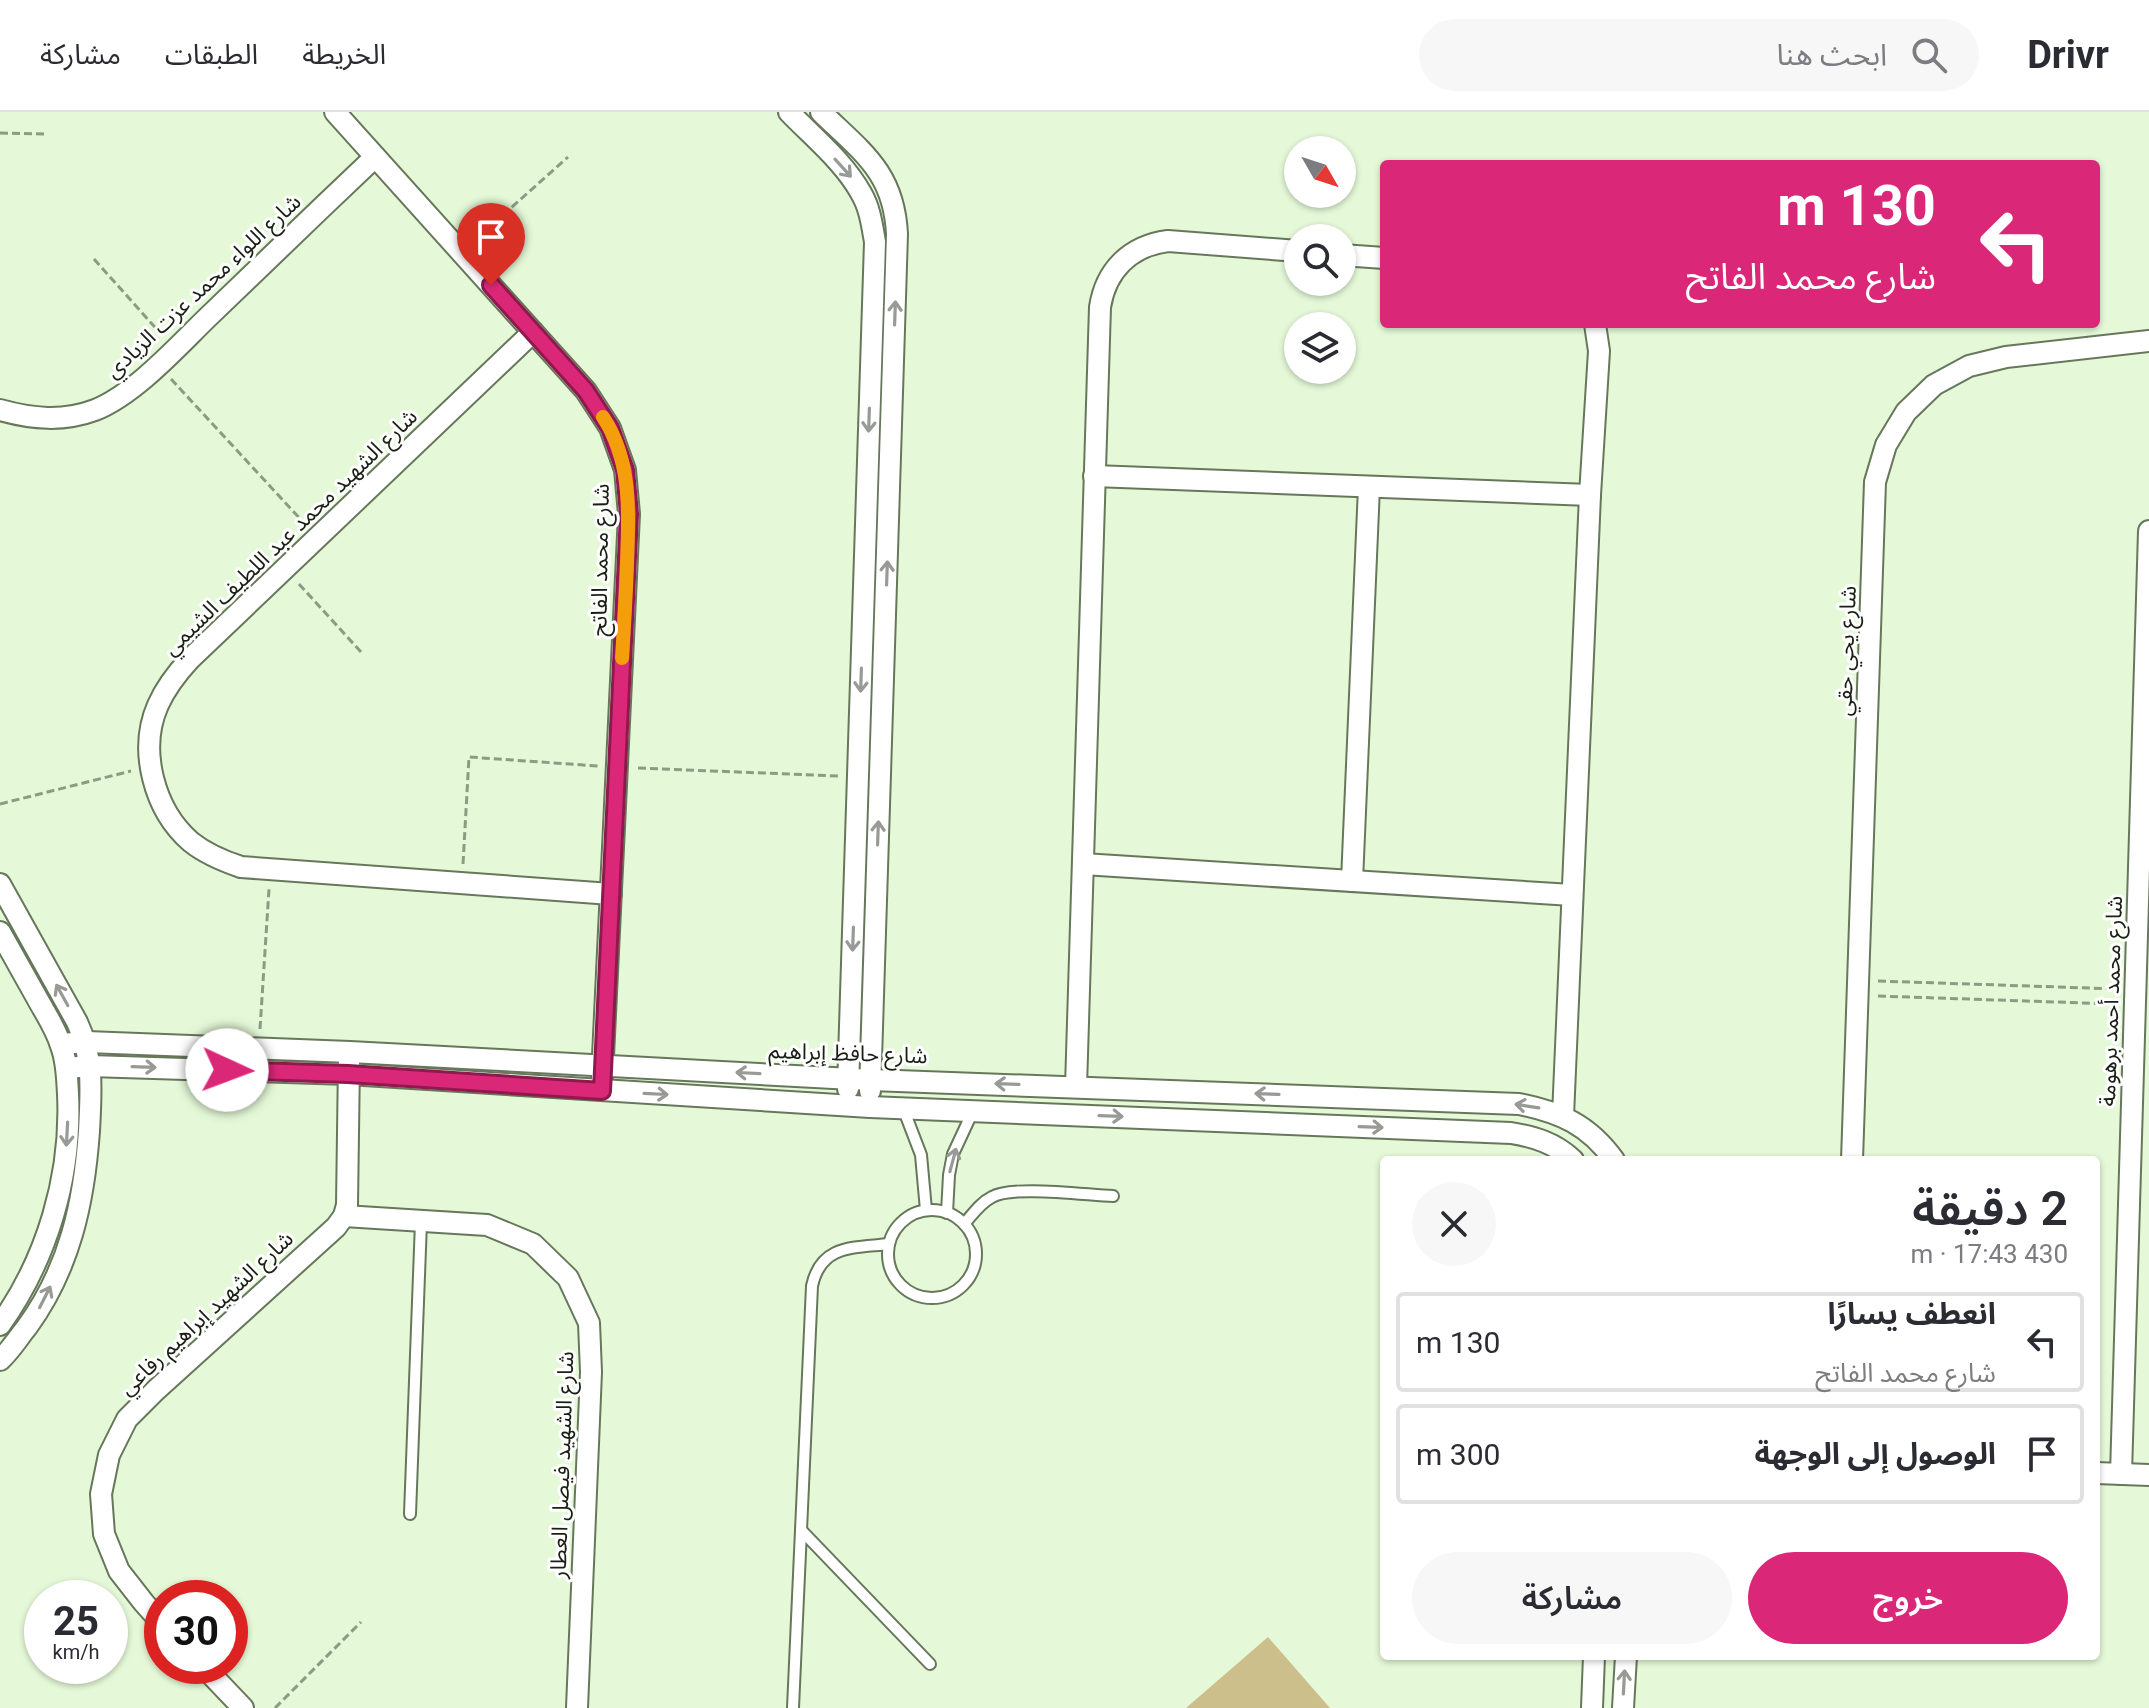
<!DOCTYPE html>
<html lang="ar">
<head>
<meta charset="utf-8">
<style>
	body { margin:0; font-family:Roboto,"Noto Sans Arabic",sans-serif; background:#f7f7f7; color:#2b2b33; direction:rtl; height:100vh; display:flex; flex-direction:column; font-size:30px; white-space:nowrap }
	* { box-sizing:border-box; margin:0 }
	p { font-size:26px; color:#7c7c81 }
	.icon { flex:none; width:44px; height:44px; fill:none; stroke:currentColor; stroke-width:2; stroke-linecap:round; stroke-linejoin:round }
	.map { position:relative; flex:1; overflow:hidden; direction:ltr }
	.details { position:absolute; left:1380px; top:1044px; width:720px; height:504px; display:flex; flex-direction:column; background:#fff; border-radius:8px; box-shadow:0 2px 6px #0004; direction:rtl }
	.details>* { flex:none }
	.guide { position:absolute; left:1380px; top:48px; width:720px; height:168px; border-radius:8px; box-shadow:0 2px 6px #0004; direction:rtl; background:#db2777; color:#fff; overflow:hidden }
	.needle { width:52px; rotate:129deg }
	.fabs { position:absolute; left:1284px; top:24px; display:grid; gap:16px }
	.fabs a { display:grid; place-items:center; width:72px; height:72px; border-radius:50%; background:#fff; box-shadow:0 2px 6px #0004; font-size:40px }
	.speed { position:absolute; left:24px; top:1468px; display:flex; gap:16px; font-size:40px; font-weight:700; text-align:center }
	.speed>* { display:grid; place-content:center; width:104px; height:104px; border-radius:50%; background:#fff; box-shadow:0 2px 6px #0004; line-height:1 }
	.speed small { font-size:20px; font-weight:400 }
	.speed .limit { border:12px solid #d22; background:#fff; color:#111 }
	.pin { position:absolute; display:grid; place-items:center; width:68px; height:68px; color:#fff; margin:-82px -34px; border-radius:50% 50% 50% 0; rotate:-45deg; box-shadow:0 0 8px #0007 }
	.pin .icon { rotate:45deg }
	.me { position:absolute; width:88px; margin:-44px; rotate:92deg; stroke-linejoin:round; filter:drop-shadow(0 0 6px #0008) }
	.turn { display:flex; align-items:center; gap:28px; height:168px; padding:0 32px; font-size:36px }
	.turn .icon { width:104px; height:104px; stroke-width:2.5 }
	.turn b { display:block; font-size:56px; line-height:68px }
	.round { display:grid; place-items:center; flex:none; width:84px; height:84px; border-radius:42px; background:#f7f7f7 }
	.overview { display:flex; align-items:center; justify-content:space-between; height:136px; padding:0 32px }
	h1 { font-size:48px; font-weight:600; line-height:60px }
	.action { display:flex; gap:16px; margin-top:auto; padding:16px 32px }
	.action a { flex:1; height:92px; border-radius:48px; background:#db2777; color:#fff; font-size:32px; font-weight:600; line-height:92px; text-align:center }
	.action a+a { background:#f7f7f7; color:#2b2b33 }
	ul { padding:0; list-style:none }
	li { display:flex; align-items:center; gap:24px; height:100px; margin:0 16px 12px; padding:0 16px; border:4px solid #e1e1e2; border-radius:8px }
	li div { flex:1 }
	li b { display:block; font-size:30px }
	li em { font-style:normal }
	header { display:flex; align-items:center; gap:48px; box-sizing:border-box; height:112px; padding:0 40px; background:#fff; border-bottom:2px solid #e1e1e2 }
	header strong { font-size:38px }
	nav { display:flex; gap:44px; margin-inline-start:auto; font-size:28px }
	.search { width:560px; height:72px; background:#f7f7f7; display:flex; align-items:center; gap:20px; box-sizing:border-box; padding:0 28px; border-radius:44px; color:#7c7c81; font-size:30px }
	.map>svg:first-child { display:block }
	.green { fill:#cdbf8c }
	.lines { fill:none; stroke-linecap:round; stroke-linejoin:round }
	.lane-casing { stroke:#66775b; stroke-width:14 }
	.street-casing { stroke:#66775b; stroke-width:24 }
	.path { stroke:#8d9b83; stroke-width:3; stroke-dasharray:8 4; stroke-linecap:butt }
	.lane { stroke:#fff; stroke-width:10 }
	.street { stroke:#fff; stroke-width:20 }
	.oneway { stroke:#979a95 }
	.route-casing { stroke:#8e194d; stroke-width:20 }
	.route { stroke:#db2777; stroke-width:14 }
	.slow { stroke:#f59e0b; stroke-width:14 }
	.labels { text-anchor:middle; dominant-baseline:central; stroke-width:6; stroke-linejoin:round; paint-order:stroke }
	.street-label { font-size:22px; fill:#181f13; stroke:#fefefe }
</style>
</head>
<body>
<header>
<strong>Drivr</strong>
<div class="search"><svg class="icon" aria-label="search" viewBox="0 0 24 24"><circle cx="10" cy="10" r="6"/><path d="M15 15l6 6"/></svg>ابحث هنا</div>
<nav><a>الخريطة</a><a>الطبقات</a><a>مشاركة</a></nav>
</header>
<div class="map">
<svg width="2149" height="1596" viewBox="0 0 2149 1596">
	<rect width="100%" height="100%" fill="#e5f9d8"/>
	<path class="green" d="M1268,1525L1330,1596H1186Z"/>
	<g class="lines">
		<defs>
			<g id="lane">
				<path d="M903,996L921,1043L926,1098"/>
				<circle cx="932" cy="1142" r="44"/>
				<path d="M947,1101L949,1063L953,1042L973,999"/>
				<path d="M964,1112C973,1102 980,1091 992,1085C1012,1073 1086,1083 1113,1084"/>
				<path d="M410,1402L421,1110"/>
				<path d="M801,1418L930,1552"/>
				<path d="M793,1596L812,1174C821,1132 854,1136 889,1132"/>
			</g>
			<g id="street">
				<path d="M335,0L586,279L610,316L625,358L629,402L602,965"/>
				<path d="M789,0C813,25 844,50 861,81C870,96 872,113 875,130L848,977"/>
				<path d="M821,0C862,40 894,60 897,122L870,979"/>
				<path d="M1342,143L1384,146"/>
				<path d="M533,220L190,547C177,561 166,575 158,593C138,638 154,698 191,730C206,742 223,749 241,755L611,782"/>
				<path d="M0,298C32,307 63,310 95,298C135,282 177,235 208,205C263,152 319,98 375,45"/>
				<path d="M1094,364L1590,383"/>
				<path d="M1083,752L1572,783"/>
				<path d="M1352,769L1369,375"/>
				<path d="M0,772L77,910C94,946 91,980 89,1019C84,1090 70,1156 27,1215C18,1226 11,1238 0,1248"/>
				<path d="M0,820C14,845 28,870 42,895C49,907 57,920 61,934C67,949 67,966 68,982C72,1064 47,1147 0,1213"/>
				<path d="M61,932L87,930L350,940L871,968L1519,992C1560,1000 1589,1013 1614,1048"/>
				<path d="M67,956L90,954L348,962L870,995L1511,1021C1535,1025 1555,1031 1573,1048"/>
				<path d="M1076,975L1100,195C1106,158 1130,134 1168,129L1298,139"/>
				<path d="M1563,1004L1590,383L1599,239L1595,212"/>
				<path d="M1852,1048L1875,370L1886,333L1906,300L1934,273L1969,254L2006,245L2149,229"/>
				<path d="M344,1104L487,1113L533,1132L568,1166L589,1211L591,1260L577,1596"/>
				<path d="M2096,1361L2149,1363"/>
				<path d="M2121,1362L2149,419"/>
				<path d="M162,1511L144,1491L119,1459L104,1422L101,1382L109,1343L127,1307L156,1278L336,1115L344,1104L347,1093L349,949"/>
				<path d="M203,1554L243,1596"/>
				<path d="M1592,1596L1594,1544"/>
				<path d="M1623,1596L1626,1544"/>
			</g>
		</defs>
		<use href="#lane" class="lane-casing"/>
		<use href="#street" class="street-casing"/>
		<g class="path">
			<path d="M0,21L44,22"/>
			<path d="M476,127L568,45"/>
			<path d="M94,147L161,222"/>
			<path d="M171,267L304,411"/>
			<path d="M299,472L361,540"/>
			<path d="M638,656L838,664"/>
			<path d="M0,692L131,659"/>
			<path d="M463,752L469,645L598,654"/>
			<path d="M1878,869L2118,877"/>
			<path d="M1878,884L2115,892"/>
			<path d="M260,917L269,777"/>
			<path d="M275,1596L361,1510"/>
		</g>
		<use href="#lane" class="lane"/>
		<use href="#street" class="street"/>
	</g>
	<defs><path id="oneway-shaft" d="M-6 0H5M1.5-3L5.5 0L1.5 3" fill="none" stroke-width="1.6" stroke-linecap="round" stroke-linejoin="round" transform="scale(2)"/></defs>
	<g class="oneway">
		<use href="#oneway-shaft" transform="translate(843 56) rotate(48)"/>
		<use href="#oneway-shaft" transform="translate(895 201) rotate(-88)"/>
		<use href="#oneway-shaft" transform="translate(869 308) rotate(92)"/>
		<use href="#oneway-shaft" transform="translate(887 461) rotate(-88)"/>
		<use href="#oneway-shaft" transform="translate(861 568) rotate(92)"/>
		<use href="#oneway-shaft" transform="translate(878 721) rotate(-88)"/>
		<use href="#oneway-shaft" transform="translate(853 827) rotate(92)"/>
		<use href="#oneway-shaft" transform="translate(62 883) rotate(-119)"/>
		<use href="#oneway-shaft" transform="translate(144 955) rotate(2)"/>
		<use href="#oneway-shaft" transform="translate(748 961) rotate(-177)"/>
		<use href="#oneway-shaft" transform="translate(1007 972) rotate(-178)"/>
		<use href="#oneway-shaft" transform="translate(656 982) rotate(3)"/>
		<use href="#oneway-shaft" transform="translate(1267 982) rotate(-178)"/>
		<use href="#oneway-shaft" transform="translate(1527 994) rotate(-171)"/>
		<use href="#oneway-shaft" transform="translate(1111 1004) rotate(2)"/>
		<use href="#oneway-shaft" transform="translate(1371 1015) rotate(2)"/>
		<use href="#oneway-shaft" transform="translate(67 1022) rotate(93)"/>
		<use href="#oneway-shaft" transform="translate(953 1048) rotate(-75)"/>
		<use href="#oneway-shaft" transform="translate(45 1185) rotate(-63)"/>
		<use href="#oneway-shaft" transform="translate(1624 1570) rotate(-87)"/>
	</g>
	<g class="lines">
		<defs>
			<path id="route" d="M227,958L348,962L602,979L629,402L625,358L610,316L586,279L491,173"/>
		</defs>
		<use href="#route" class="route-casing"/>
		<use href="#route" class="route"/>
		<path class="slow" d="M603,305C632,349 629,401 627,451C626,483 624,514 622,546"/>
	</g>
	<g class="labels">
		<g class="street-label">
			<text transform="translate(203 174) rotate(-43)">شارع اللواء محمد عزت الزيادي</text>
			<text transform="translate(290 420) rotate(-44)">شارع الشهيد محمد عبد اللطيف الشيمي</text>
			<text transform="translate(600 448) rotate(-89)">شارع محمد الفاتح</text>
			<text transform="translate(1846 539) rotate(-88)">شارع يحي حقي</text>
			<text transform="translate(2111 889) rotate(-88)">شارع محمد أحمد برهومة</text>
			<text transform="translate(848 941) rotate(2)">شارع حافظ إبراهيم</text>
			<text transform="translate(206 1201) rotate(-43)">شارع الشهيد إبراهيم رفاعي</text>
			<text transform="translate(562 1353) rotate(-88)">شارع الشهيد فيصل العطار</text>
		</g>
	</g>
</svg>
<div class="fabs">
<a><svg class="needle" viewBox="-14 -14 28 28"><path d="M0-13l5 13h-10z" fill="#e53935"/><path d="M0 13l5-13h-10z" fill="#7c7c81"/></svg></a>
<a><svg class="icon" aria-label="search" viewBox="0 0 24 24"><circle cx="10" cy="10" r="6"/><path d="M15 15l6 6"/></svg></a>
<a><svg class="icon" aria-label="layers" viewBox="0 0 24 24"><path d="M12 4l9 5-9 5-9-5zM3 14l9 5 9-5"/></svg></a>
</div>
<div class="speed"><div>25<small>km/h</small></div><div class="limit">30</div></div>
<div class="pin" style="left:491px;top:173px;background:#d93025"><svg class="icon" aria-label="arrive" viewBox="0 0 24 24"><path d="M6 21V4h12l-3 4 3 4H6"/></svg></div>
<svg class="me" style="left:227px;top:958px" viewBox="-20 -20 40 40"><circle r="19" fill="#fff"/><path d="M0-13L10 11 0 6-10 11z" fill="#db2777"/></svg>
<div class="guide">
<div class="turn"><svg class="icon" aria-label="left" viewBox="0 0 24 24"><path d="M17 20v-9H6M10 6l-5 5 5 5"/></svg><div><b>130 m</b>شارع محمد الفاتح</div></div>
</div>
<section class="details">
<div class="overview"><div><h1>2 دقيقة</h1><p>430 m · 17:43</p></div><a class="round"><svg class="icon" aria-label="close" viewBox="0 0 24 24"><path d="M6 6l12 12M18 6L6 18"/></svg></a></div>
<ul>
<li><svg class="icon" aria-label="left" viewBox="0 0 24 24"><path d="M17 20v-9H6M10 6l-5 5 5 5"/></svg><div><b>انعطف يسارًا</b><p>شارع محمد الفاتح</p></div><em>130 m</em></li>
<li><svg class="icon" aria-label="arrive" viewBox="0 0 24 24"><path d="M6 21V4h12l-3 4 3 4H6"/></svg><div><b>الوصول إلى الوجهة</b></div><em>300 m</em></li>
</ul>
<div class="action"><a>خروج</a><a>مشاركة</a></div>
</section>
</div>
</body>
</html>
